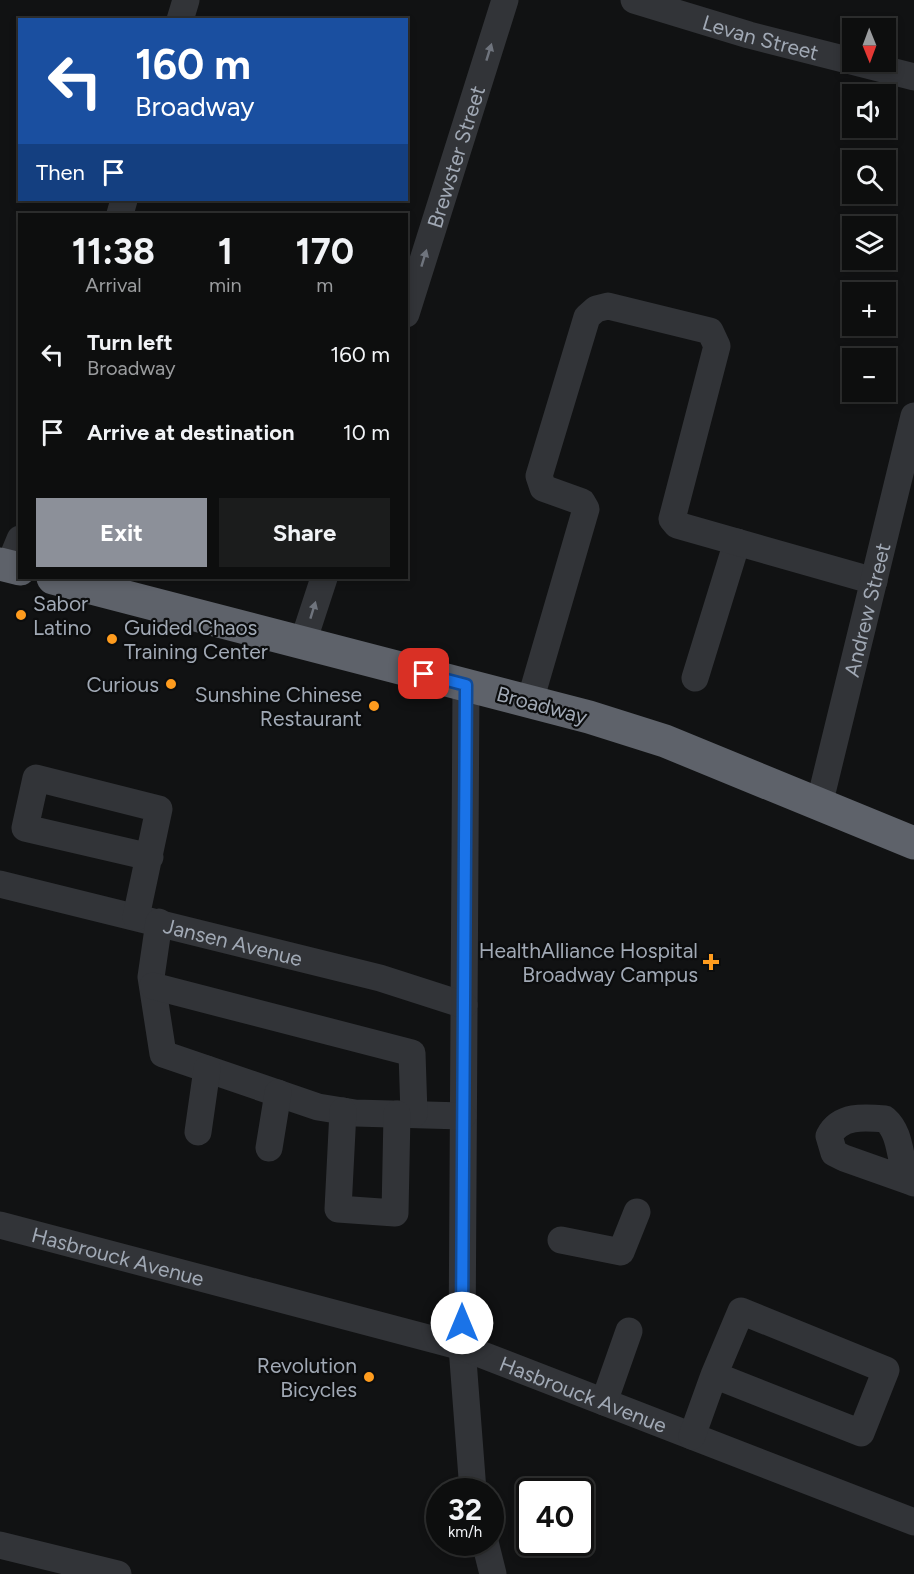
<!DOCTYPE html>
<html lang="en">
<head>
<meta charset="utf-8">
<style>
	body { margin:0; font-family:Figtree,sans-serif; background:#1b1c1c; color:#f1f3f6; height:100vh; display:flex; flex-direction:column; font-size:22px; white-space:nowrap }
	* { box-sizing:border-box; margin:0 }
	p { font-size:20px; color:#9a9c9e }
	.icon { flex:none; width:33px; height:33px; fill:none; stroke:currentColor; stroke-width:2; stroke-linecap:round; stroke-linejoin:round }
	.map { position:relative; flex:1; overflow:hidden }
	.details { position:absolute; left:18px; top:213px; width:390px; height:366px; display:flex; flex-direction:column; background:#0d0e0e; border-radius:0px; box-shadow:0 3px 9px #0003,0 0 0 2px #2d2e2e }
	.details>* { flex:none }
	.hud { position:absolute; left:18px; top:18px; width:390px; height:183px; border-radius:0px; box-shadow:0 3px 9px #0003,0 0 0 2px #2d2e2e; background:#1a4fa0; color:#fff; overflow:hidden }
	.needle { width:39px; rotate:179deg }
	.tools { position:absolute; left:842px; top:18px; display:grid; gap:12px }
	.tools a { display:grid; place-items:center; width:54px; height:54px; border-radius:0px; background:#0d0e0e; box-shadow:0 3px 9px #0003,0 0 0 2px #2d2e2e; font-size:30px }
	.speed { position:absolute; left:426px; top:1478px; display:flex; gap:12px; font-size:30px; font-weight:700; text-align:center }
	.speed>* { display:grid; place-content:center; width:78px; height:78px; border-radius:50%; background:#0d0e0e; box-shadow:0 3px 9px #0003,0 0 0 2px #2d2e2e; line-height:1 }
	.speed small { font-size:15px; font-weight:400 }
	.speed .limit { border:3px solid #111; border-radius:9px; background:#fff; color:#111 }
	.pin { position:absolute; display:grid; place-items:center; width:51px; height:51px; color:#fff; margin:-26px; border-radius:12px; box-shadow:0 3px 9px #0006 }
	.me { position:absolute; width:66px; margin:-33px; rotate:0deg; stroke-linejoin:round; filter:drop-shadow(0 0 4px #0008) }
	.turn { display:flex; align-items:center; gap:21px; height:126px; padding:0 18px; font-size:27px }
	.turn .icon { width:78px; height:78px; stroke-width:2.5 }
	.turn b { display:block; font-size:42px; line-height:51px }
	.then { display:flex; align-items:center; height:57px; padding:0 18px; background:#0003; gap:12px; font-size:22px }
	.eta { display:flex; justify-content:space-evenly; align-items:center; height:102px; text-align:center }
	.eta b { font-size:36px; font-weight:700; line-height:42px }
	.primary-button { display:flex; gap:12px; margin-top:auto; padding:12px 18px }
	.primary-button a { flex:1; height:69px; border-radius:0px; background:#8c9099; color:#fff; font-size:24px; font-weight:700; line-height:69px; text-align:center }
	.primary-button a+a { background:#1b1c1c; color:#f1f3f6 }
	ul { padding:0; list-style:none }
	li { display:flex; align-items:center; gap:18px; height:78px; padding:0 18px }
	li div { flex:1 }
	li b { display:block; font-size:22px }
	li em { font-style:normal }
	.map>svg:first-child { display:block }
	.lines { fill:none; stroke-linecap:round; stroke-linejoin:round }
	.minor { stroke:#323438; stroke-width:27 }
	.highway { stroke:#5e626a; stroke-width:33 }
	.oneway { fill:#6f747d }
	.route-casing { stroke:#114b97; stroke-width:15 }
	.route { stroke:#1a73e8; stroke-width:10 }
	.poi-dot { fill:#ff9c1e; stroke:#0c0d0e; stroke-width:2 }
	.labels { text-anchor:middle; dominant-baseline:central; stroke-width:4.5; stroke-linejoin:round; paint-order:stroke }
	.street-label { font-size:21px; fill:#a1a9b5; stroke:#0c0d0e }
	.poi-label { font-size:21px; fill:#a1a9b5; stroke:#0c0d0e; text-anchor:end }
</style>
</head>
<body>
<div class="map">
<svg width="914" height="1574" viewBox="0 0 914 1574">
	<rect width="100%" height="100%" fill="#111213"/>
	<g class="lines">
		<g class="minor">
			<path id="s1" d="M634,0L749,35L914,77"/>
			<path d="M180,20L186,0"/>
			<path d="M120,214L124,200"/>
			<path id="s2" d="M406,314L505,0"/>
			<path d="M9,566L20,539"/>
			<path d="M303,642L324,578"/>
			<path d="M695,678L737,542"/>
			<path d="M466,685L462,1347L473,1491"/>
			<path d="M530,701L586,509L582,502L543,488L539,476L587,317L596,309L608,306L710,331L717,346L672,519L677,525L874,581"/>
			<path id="s3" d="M819,805L914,416"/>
			<path id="s4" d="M0,884L380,978L464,1005"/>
			<path d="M136,917L159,809L36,778L25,828L150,857"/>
			<path d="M159,922L151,977L163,1054L318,1107L355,1113L463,1116"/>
			<path d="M153,986L412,1053L414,1114"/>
			<path d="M343,1111L338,1209L395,1213L397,1114"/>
			<path d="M198,1132L207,1069"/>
			<path d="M269,1148L278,1093"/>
			<path d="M909,1181C898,1160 903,1135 885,1119C864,1117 840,1115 829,1136L834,1153L844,1158L909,1181L914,1183"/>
			<path id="s5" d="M0,1225L462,1347L914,1522"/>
			<path d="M561,1240L621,1252L637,1212"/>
			<path d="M604,1402L629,1331"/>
			<path d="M692,1436L714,1375L861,1433L886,1370L741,1311L714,1375"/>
			<path d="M485,1542L493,1574"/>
			<path d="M0,1545L118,1574"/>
		</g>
		<g class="highway">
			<path d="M0,564L20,569"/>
			<path d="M53,578L589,717L665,741L914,843"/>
		</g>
	</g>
	<defs><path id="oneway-solid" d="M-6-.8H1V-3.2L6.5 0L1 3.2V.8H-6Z" transform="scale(1.5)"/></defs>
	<g class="oneway">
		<use href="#oneway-solid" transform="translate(489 52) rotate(-73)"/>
		<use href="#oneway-solid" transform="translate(424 258) rotate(-73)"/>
		<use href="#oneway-solid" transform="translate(313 610) rotate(-73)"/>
	</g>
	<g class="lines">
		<defs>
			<path id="route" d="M424,674L466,685L462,1323"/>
		</defs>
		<use href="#route" class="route-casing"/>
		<use href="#route" class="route"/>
	</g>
	<g class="poi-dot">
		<circle cx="21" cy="615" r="6"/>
		<circle cx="112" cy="639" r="6"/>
		<circle cx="171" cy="684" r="6"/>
		<circle cx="374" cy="706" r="6"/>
		<path d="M708 953h6v6h6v6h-6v6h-6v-6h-6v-6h6z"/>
		<circle cx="369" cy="1377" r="6"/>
	</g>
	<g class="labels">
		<g class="street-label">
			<text stroke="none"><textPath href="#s1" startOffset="132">Levan Street</textPath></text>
			<text stroke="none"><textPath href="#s2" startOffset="165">Brewster Street</textPath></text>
			<text stroke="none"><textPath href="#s3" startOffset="201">Andrew Street</textPath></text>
			<text transform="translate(542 705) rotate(15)">Broadway</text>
			<text stroke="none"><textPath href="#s4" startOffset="240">Jansen Avenue</textPath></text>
			<text stroke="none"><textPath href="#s5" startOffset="122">Hasbrouck Avenue</textPath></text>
			<text stroke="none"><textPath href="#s5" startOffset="608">Hasbrouck Avenue</textPath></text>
		</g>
		<g class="poi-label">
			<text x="33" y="603" text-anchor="start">Sabor<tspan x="33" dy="24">Latino</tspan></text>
			<text x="124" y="627" text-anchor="start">Guided Chaos<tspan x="124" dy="24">Training Center</tspan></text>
			<text x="159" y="684">Curious</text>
			<text x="362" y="694">Sunshine Chinese<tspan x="362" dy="24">Restaurant</tspan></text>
			<text x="698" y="950">HealthAlliance Hospital<tspan x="698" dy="24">Broadway Campus</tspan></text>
			<text x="357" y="1365">Revolution<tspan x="357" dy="24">Bicycles</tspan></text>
		</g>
	</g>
</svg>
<div class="tools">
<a><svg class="needle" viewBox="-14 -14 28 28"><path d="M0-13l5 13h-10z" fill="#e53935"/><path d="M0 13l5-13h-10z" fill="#9a9c9e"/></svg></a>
<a><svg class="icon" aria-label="sound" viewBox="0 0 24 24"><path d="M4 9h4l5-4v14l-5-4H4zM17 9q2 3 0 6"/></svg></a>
<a><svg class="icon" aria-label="search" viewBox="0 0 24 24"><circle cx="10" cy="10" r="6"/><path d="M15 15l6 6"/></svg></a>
<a><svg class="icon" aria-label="layers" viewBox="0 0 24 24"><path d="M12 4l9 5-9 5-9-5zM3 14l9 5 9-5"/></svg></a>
<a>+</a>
<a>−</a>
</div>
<div class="speed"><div>32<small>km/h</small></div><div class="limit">40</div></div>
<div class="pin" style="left:424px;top:674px;background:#d93025"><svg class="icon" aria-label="arrive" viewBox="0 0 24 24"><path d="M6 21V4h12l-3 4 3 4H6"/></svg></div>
<svg class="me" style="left:462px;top:1323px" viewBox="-20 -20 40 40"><circle r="19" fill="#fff"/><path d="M0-13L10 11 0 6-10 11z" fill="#1a73e8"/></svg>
<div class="hud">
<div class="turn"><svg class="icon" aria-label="left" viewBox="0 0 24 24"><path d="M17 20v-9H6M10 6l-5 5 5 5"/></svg><div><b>160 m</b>Broadway</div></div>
<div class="then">Then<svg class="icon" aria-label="arrive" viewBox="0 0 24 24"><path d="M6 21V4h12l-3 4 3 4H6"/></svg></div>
</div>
<section class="details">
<div class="eta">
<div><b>11:38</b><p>Arrival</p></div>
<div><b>1</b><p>min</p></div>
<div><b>170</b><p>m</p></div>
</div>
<ul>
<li><svg class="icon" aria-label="left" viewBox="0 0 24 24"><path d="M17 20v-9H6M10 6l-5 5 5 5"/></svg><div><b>Turn left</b><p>Broadway</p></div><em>160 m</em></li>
<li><svg class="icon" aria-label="arrive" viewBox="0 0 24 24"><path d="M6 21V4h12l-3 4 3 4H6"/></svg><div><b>Arrive at destination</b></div><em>10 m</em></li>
</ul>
<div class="primary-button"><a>Exit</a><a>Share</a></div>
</section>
</div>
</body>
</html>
